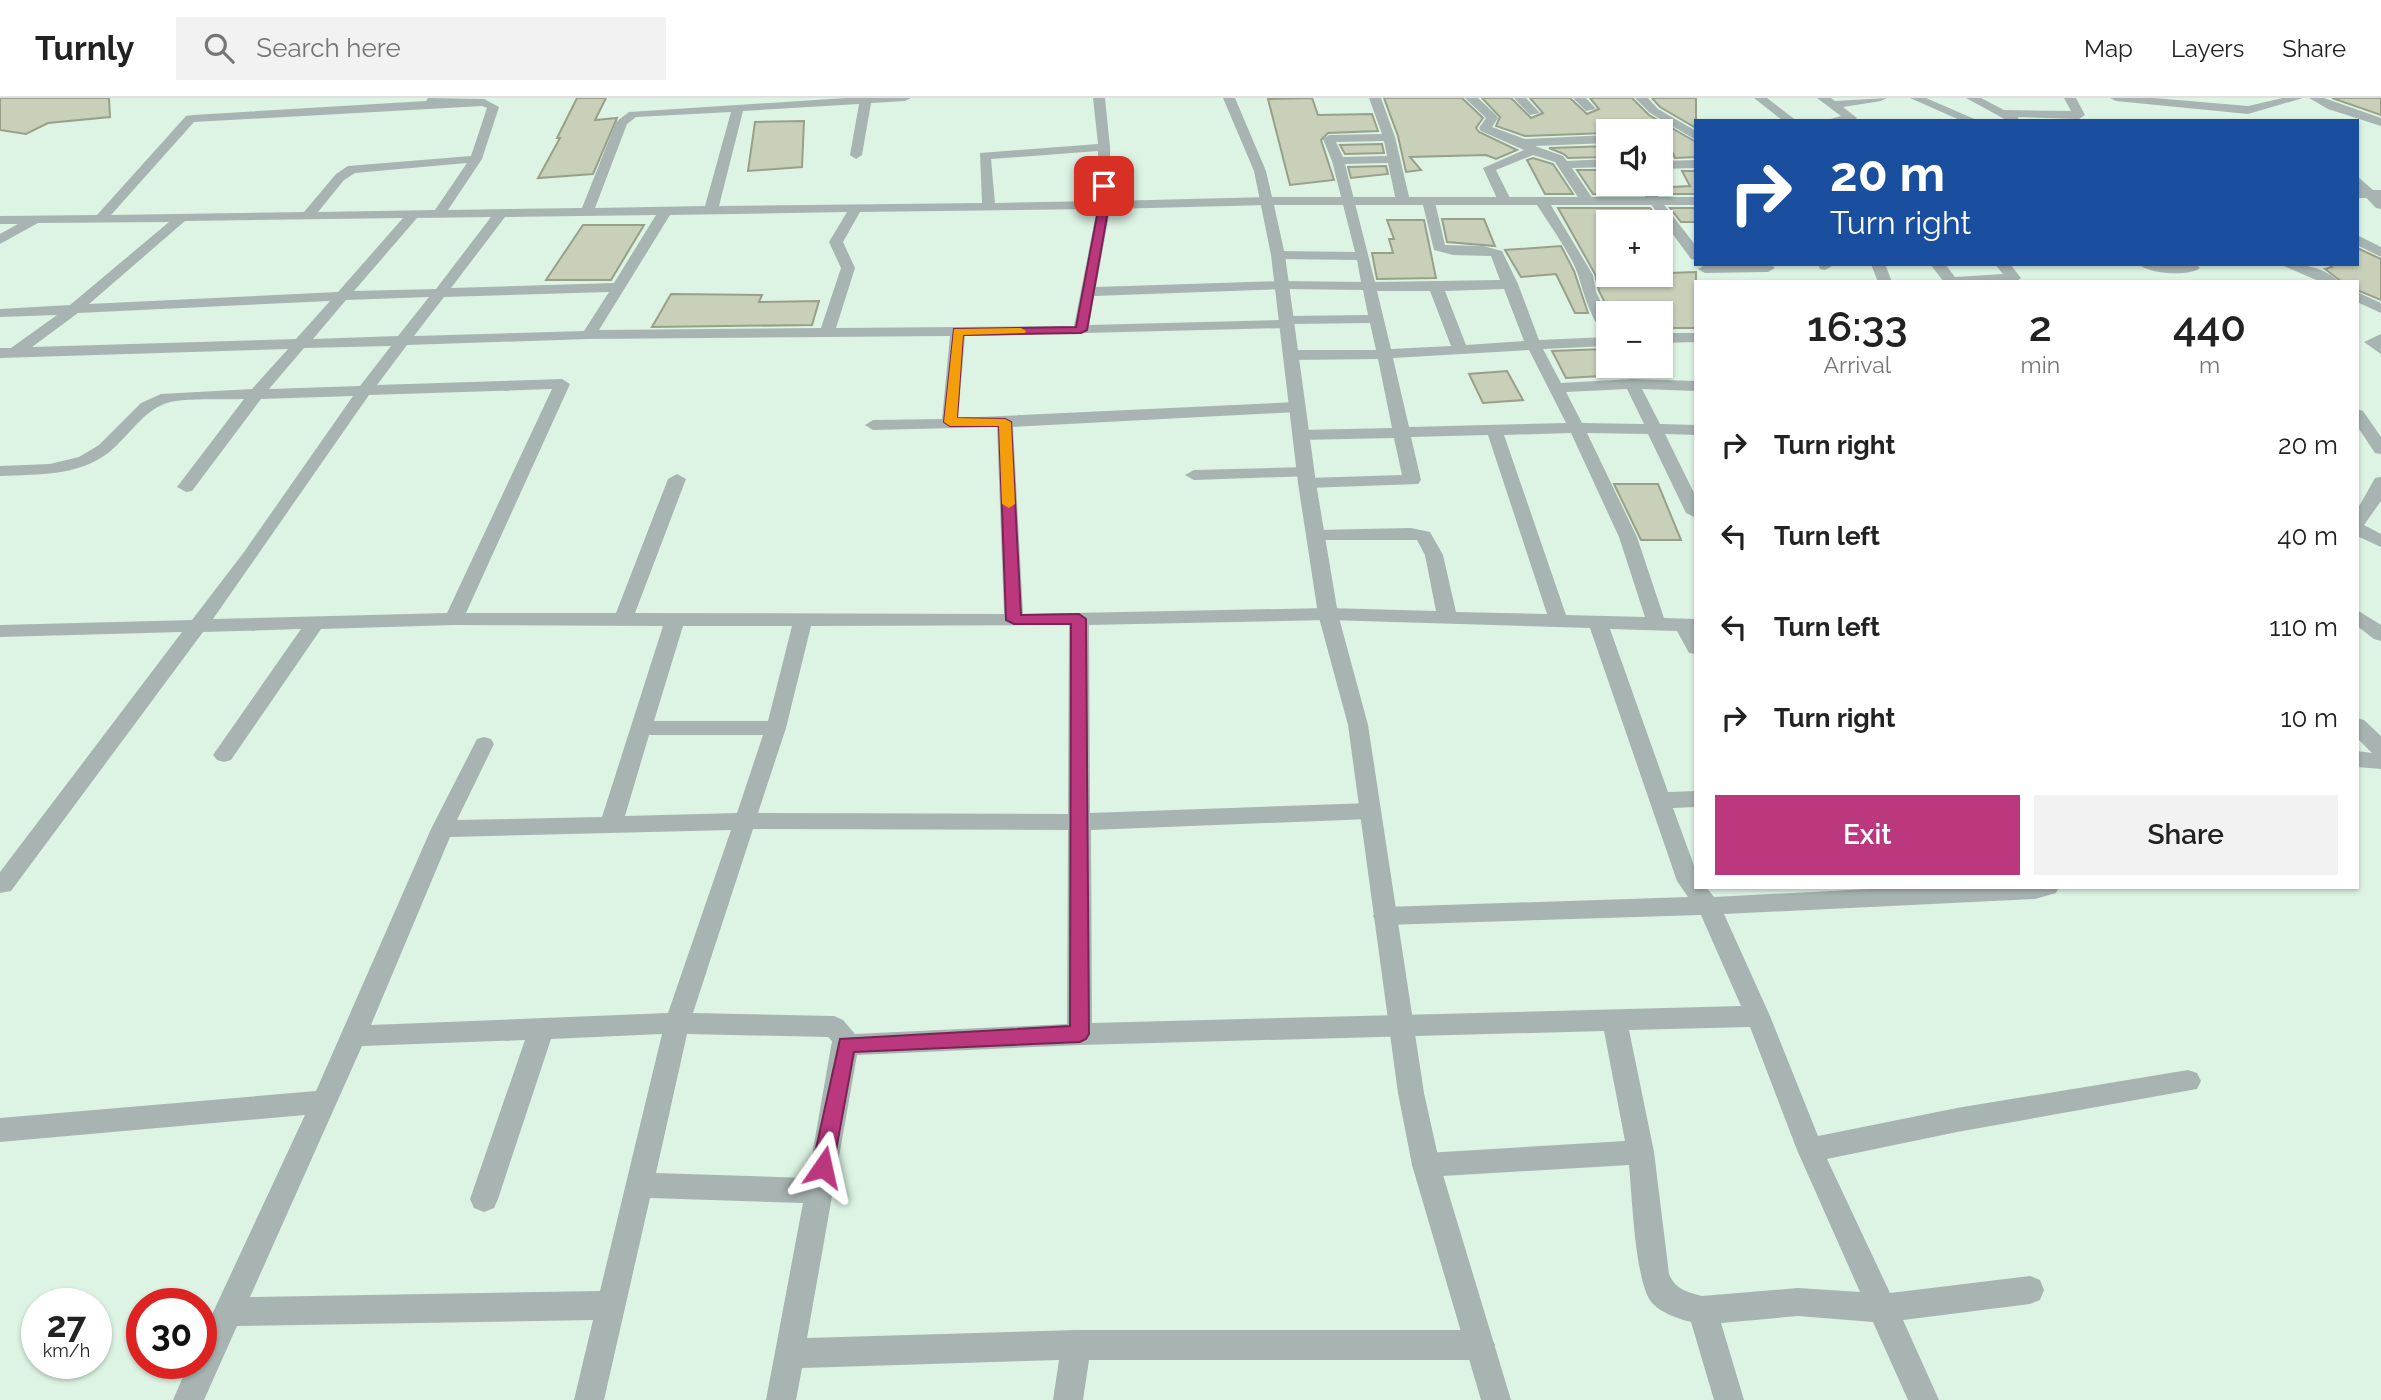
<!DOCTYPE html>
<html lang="en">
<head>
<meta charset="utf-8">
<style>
	body { margin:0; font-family:Raleway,sans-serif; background:#f2f2f2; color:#222; height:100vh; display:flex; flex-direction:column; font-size:26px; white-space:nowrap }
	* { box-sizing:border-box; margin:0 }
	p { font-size:23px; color:#767676 }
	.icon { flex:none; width:38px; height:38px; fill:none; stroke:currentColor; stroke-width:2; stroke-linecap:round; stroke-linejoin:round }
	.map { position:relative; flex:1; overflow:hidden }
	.sheet { position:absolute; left:1694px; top:182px; width:665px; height:609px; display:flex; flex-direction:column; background:#fff; border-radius:0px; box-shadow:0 2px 5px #0004 }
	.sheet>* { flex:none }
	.hud { position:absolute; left:1694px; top:21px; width:665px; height:147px; border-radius:0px; box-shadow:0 2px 5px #0004; background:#1a4fa0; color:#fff; overflow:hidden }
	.fabs { position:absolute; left:1596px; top:21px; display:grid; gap:14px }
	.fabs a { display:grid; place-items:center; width:77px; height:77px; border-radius:0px; background:#fff; box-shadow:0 2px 5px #0004; font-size:35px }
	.speed { position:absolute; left:21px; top:1190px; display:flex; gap:14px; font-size:35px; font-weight:700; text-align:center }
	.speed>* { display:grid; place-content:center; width:91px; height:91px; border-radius:50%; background:#fff; box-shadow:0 2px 5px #0004; line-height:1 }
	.speed small { font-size:18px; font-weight:400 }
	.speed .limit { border:10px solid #d22; background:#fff; color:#111 }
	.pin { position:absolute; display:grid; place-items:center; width:60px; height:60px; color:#fff; margin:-30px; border-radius:14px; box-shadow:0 4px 10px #0006 }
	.me { position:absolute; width:77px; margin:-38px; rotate:11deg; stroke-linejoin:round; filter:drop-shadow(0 0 5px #0008) }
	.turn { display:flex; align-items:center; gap:24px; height:147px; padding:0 21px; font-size:32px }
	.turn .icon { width:91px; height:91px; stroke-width:2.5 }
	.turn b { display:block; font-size:49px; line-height:60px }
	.eta { display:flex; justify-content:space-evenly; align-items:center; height:119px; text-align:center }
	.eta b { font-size:42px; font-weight:600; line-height:49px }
	.button { display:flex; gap:14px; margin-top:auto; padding:14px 21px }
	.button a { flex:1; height:80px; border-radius:0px; background:#bb387f; color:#fff; font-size:28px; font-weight:600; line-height:80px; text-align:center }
	.button a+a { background:#f2f2f2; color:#222 }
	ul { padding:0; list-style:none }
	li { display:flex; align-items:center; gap:21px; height:91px; padding:0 21px }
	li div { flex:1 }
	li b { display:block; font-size:26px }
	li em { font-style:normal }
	header { display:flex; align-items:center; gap:42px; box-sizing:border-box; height:98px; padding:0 35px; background:#fff; border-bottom:2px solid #e0e0e0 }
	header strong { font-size:33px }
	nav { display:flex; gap:38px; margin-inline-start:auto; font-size:24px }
	.search { width:490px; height:63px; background:#f2f2f2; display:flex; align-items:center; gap:18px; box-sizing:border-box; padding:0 24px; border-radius:0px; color:#767676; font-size:26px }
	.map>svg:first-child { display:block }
	.building { fill:#c8d0b9; stroke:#99a08a; stroke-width:2 }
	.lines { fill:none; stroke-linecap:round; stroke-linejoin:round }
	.minor { fill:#a7b4b2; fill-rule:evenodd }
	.tertiary { fill:#a7b4b2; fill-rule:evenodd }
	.route { fill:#bb387f; stroke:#7a2453; stroke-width:2 }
	.slow { fill:#f59e0b }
</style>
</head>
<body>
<header>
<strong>Turnly</strong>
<div class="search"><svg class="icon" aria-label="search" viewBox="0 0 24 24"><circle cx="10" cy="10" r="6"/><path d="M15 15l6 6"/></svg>Search here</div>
<nav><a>Map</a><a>Layers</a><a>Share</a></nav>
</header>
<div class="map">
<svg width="2381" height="1302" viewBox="0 0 2381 1302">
	<rect width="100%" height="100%" fill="#ddf4e4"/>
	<g class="building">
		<path d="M0,0H109L110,19L48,25L26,36L0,32Z"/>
		<path d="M577,0H606L595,22L617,20L593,76L538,80L560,40H557Z"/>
		<path d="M1312,0L1318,17L1372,16L1378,33L1328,35L1321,42L1334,82L1290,87L1268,1Z"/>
		<path d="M1384,0H1462L1483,20L1476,30L1479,34L1517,52L1496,61L1486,57L1410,59L1421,72L1406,74L1398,38Z"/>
		<path d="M1482,0H1511L1531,20L1543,15L1530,0H1570L1587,16L1599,11L1590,0H1632L1649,17L1696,44V59L1675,60L1662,33L1525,38L1496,28L1500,19Z"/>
		<path d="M1652,0H1696V30L1660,9Z"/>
		<path d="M2332,0H2381V17Z"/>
		<path d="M804,23L802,69L748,73L755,24Z"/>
		<path d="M1382,46L1384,55L1345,56L1340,47Z"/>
		<path d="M1608,48V59L1568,60L1564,56L1549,50Z"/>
		<path d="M1533,60L1553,66L1573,96H1545L1527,62Z"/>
		<path d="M1386,68L1388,76L1351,80L1348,69Z"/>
		<path d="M1577,72H1608V86H1628L1640,96H1593Z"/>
		<path d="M1682,73H1696V96H1659L1654,90L1690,88Z"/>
		<path d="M1558,110H1650L1661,124H1608V177L1696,174V230H1671L1663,215H1610L1599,193L1595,176Z"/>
		<path d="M1670,110H1696V124H1681Z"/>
		<path d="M1442,121H1484L1495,148L1447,144Z"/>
		<path d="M1387,122H1424L1436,180L1377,181L1372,155H1393L1389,141H1394Z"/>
		<path d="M583,127H644L611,182H546Z"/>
		<path d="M1561,148L1574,173L1588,215H1575L1556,176L1521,179L1505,152Z"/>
		<path d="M2357,150L2381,161V202L2357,192V184H2342L2325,171L2332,169L2328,166H2357Z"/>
		<path d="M671,196L762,197L759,204L819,203L812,227L652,229Z"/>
		<path d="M1604,251L1608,257V268H1615L1620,277L1566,280L1552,253Z"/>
		<path d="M1507,273L1523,302L1483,305L1469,276Z"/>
		<path d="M1614,386H1658L1681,442H1641Z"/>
	</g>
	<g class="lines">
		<g class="minor">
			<path d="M428,0L484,1L499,9L482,61L448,112L582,110L616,24L629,14L846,0H911L905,3L871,5L862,57L856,61L850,57L859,6L743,13L719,108L982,105L980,55L1098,46L1093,0H1105L1110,49L1111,103L1268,99L1275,103L1268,107L1110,111L1096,189L1283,183L1361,184L1357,162L1278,161L1271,157L1278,153L1355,154L1332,63L1323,41L1329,37L1382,36L1369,0H1381L1395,39L1410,103L1403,107L1396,103L1388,65L1345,66L1375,184L1500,182L1491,158L1453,157L1434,152L1422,103L1424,100H1434L1445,147L1483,148L1502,153L1518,186L1539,242L1608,239V248L1543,251L1561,285L1632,281L1696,283V293L1642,291L1660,326L1696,327V337L1665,336L1696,399V420L1686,415L1648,336L1587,335L1637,439L1664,520L1696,521V556L1689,555L1677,533L1610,531L1668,694L1696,693V709L1673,710L1696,773V789H1706L1714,799L1907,789H2059L2056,795L2035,801L1724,816L1770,918L1818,1038L1957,1010L2188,972L2197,975L2201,983L2197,991L1957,1034L1827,1061L1890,1195L2030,1178L2040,1182L2044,1192L2040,1202L2030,1206L1903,1222L1939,1302H1908L1873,1224L1798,1218L1721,1225L1744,1302H1714L1691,1224C1679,1221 1661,1215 1652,1205C1635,1186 1632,1096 1629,1067L1426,1079L1416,1076L1412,1067L1416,1058L1426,1055L1625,1043L1604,933L1080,947L857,957L807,1240L1076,1232H1480L1490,1237L1495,1247L1490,1257L1480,1262H1089L1083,1302H1053L1059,1262L802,1270L796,1302H766L803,1105L650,1100L604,1302H574L593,1222L237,1228L204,1302H173L189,1265H201V1240L305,1017L0,1044V1020L316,993L431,731L477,641L484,639L491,641L494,646L457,722L602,719L663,528L454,527L321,531L231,662L224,664L217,662L213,657L301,531L203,534L11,793L0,795V774L182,534L0,539V527L192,522L244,454L353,298L261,301L192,393L186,394L177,389L244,301C226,302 179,299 164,306C144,314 131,334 116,348C85,379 40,376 0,378V368L50,366L79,359L99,347L141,305L161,296L252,291L288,251L0,260V250H11L57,217L0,219V211L70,207L169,124L38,125L0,146V136L18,126H0V118L97,117L186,18L193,17L426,3ZM482,8L487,10L471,58L348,68L336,76L304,114L111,117L194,24ZM731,14L705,108L595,110L627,26L636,19ZM1384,43L1387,58L1343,59L1336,44ZM1098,53L1097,103L995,105L991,61ZM467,65L435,112L318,114L344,82L355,75ZM1097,111L1074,228L836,230L855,170L843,144L860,114ZM847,114L829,144L841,170L821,230L599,232L670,117ZM656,117L614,185L451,190L505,119ZM491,119L436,191L354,193L417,120ZM403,120L338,194L89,206L185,123ZM1283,191L1363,192L1368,217L1287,218L1280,222L1089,227L1094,198ZM1504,191L1524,243L1466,247L1445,193ZM1377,193H1430L1451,248L1391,251ZM609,194L584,233L414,238L444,199ZM429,199L398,238L313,241L346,202ZM330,203L296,241L32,249L78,215ZM1370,225L1376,252H1291L1283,257L1291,262L1378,261L1392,330L1300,332L1292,337L1300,342L1394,340L1402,377L1307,380L1298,385L1307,390L1418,386L1421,382L1411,339L1488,337L1547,516L1456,514L1443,457L1430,434L1411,430L1316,432L1307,437L1316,442H1417L1425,457L1436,513L1328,510L1023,516L1013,329L1296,314L1304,309L1296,304L958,320L965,238L1287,230L1294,226ZM950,238L942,321L873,322L865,327L873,332L997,329L1004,516L635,515L686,381L677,376L668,381L616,515H466L570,286L562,281L377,287L407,247L589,241ZM391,248L360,288L269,291L304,250ZM1529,252L1566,325L1409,329L1393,260ZM552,291L447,515L213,521L369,297ZM1627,291L1644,326L1582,325L1566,294ZM1571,335L1619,439L1645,519L1566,517L1504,337ZM1328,522L1590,530L1677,783L1688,799L1385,809L1377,811L1373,818L1377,825L1385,827L1701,817L1741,908L1092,925L1091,732L1370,721L1378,719L1381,713L1378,707L1370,705L1090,715L1089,527ZM1069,527L1068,716L758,715L786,630L811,528ZM683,528H792L768,623H654ZM649,637H763L737,715L625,718ZM753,731L1068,732L1067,926L855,936L843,922L834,918L693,915ZM731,732L668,915L371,927L450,739ZM1750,929L1797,1052L1860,1194L1798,1190L1702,1198C1687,1194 1675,1191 1669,1176L1654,1054L1629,932ZM662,936L600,1193L250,1199L362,948L525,942L470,1101L474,1110L484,1114L494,1110L498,1101L551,941ZM687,936L828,939L832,943L808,1080L656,1075Z"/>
			<path d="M1465,0H1478L1496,17L1498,20L1492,29L1525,41L1608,37V45L1535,48L1563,58L1567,63L1608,61V69L1572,70L1595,104L1593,107H1583L1555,64L1533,57L1496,72L1512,104L1510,107H1500L1483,70L1524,52L1481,33L1479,30L1486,20Z"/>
			<path d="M1514,0H1526L1540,15L1530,17Z"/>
			<path d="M1573,0H1586L1596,11L1586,13Z"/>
			<path d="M1635,0H1648L1658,11L1696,33V42L1650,15Z"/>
			<path d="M1754,0H1767L1797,23H1783Z"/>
			<path d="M1817,0H1831L1835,3L1887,0L1881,3L1843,9L1857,20L1854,23H1824L1841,18Z"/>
			<path d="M1910,0H1926L1979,23H1962Z"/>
			<path d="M1966,0H1981L2004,12L2071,13L2064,0H2076L2085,17L2079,21L2018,19L2019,23H2008Z"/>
			<path d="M2110,0H2154L2248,8L2283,0H2303L2248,16L2116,3Z"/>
			<path d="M2309,0H2324L2381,20V28L2328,11Z"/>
			<path d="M1696,62V70L1661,71V63Z"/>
			<path d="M2357,78L2381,99V111L2376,110L2357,90Z"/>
			<path d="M1636,86H1648L1696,148V162L1691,161Z"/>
			<path d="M1542,100L1549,104L1593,177L1596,194L1608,218V236C1594,233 1583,193 1579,180C1574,160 1547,123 1535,104Z"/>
			<path d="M2357,137L2381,149V159L2357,147Z"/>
			<path d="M1740,166H1770L1775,170L1768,174L1705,175L1698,171L1705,167Z"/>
			<path d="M1818,166H1832V168L1825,172L1820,171Z"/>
			<path d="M1871,166H1885L1892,184H1878Z"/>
			<path d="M1930,166H1945L1955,179L2003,176L1995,166H2010L2021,180L2016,184H1944Z"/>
			<path d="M2138,166H2195L2200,170C2189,179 2149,176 2138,166Z"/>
			<path d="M2279,166C2301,166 2323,168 2339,184H2321Z"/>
			<path d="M2357,194L2381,205V215L2357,204Z"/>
			<path d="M1661,235H1696V244L1661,245Z"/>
			<path d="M2381,236V256L2364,244Z"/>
			<path d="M2357,311L2363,313L2381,339V356L2375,355L2357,328Z"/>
			<path d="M1305,369L1313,374L1311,378L1194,382L1185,377L1194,372Z"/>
			<path d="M2381,379V403L2364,427L2381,436V449L2357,438V412L2375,380Z"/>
			<path d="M2357,512L2381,527V543L2374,541L2357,528Z"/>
			<path d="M2357,620L2364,622L2381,638V671L2357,669V653L2372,655L2357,640Z"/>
		</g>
		<g class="tertiary">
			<path d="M1223,0H1235L1266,73L1272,99H1696V107H1274L1285,157L1316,385L1338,516L1368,627L1424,995L1440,1067L1511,1302H1481L1412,1067L1398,995L1348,627L1318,516L1298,385L1271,157L1254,73Z"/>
			<rect x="2357" y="92" width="24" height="8"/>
		</g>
	</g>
	<path class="route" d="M1104,85L1109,88V107L1087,232L1081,235L963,237L957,320L1005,321L1011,324L1021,517L1079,516L1086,521L1089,936L1086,941L1080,944L854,954L833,1069L830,1076L823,1078L815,1076L812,1069L840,941L1070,928L1071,526H1014L1006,522L999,328H950L944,324L954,231L1076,229L1099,107V88Z"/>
	<path class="slow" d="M1021,230L1026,233L1025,235L963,237L957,320L1005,321L1011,324L1015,406L1009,410L1002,406L999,328H950L944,324L954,231Z"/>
</svg>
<div class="fabs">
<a><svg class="icon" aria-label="sound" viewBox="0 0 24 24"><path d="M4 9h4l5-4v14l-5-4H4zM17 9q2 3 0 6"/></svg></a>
<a>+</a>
<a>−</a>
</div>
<div class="speed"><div>27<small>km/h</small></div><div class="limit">30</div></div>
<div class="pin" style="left:1104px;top:88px;background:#d93025"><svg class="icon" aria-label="arrive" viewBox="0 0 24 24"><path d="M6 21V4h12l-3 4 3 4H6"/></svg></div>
<svg class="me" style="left:823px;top:1069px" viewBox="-20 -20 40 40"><path d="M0-17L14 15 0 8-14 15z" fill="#bb387f" stroke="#fff" stroke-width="4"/></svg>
<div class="hud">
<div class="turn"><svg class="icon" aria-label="right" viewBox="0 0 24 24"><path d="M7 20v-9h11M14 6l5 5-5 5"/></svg><div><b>20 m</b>Turn right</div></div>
</div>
<section class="sheet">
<div class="eta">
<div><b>16:33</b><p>Arrival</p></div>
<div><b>2</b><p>min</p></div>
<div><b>440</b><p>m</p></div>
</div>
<ul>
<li><svg class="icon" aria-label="right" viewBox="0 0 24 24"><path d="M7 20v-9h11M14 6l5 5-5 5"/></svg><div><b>Turn right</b></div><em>20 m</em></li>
<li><svg class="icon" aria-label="left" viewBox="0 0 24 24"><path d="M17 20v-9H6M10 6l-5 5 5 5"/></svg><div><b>Turn left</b></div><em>40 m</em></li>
<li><svg class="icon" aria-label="left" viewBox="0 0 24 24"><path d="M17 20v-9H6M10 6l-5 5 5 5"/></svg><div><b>Turn left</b></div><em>110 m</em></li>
<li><svg class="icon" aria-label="right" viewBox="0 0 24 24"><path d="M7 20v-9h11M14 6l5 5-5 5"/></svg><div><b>Turn right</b></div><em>10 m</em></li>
</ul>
<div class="button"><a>Exit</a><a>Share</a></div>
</section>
</div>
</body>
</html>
